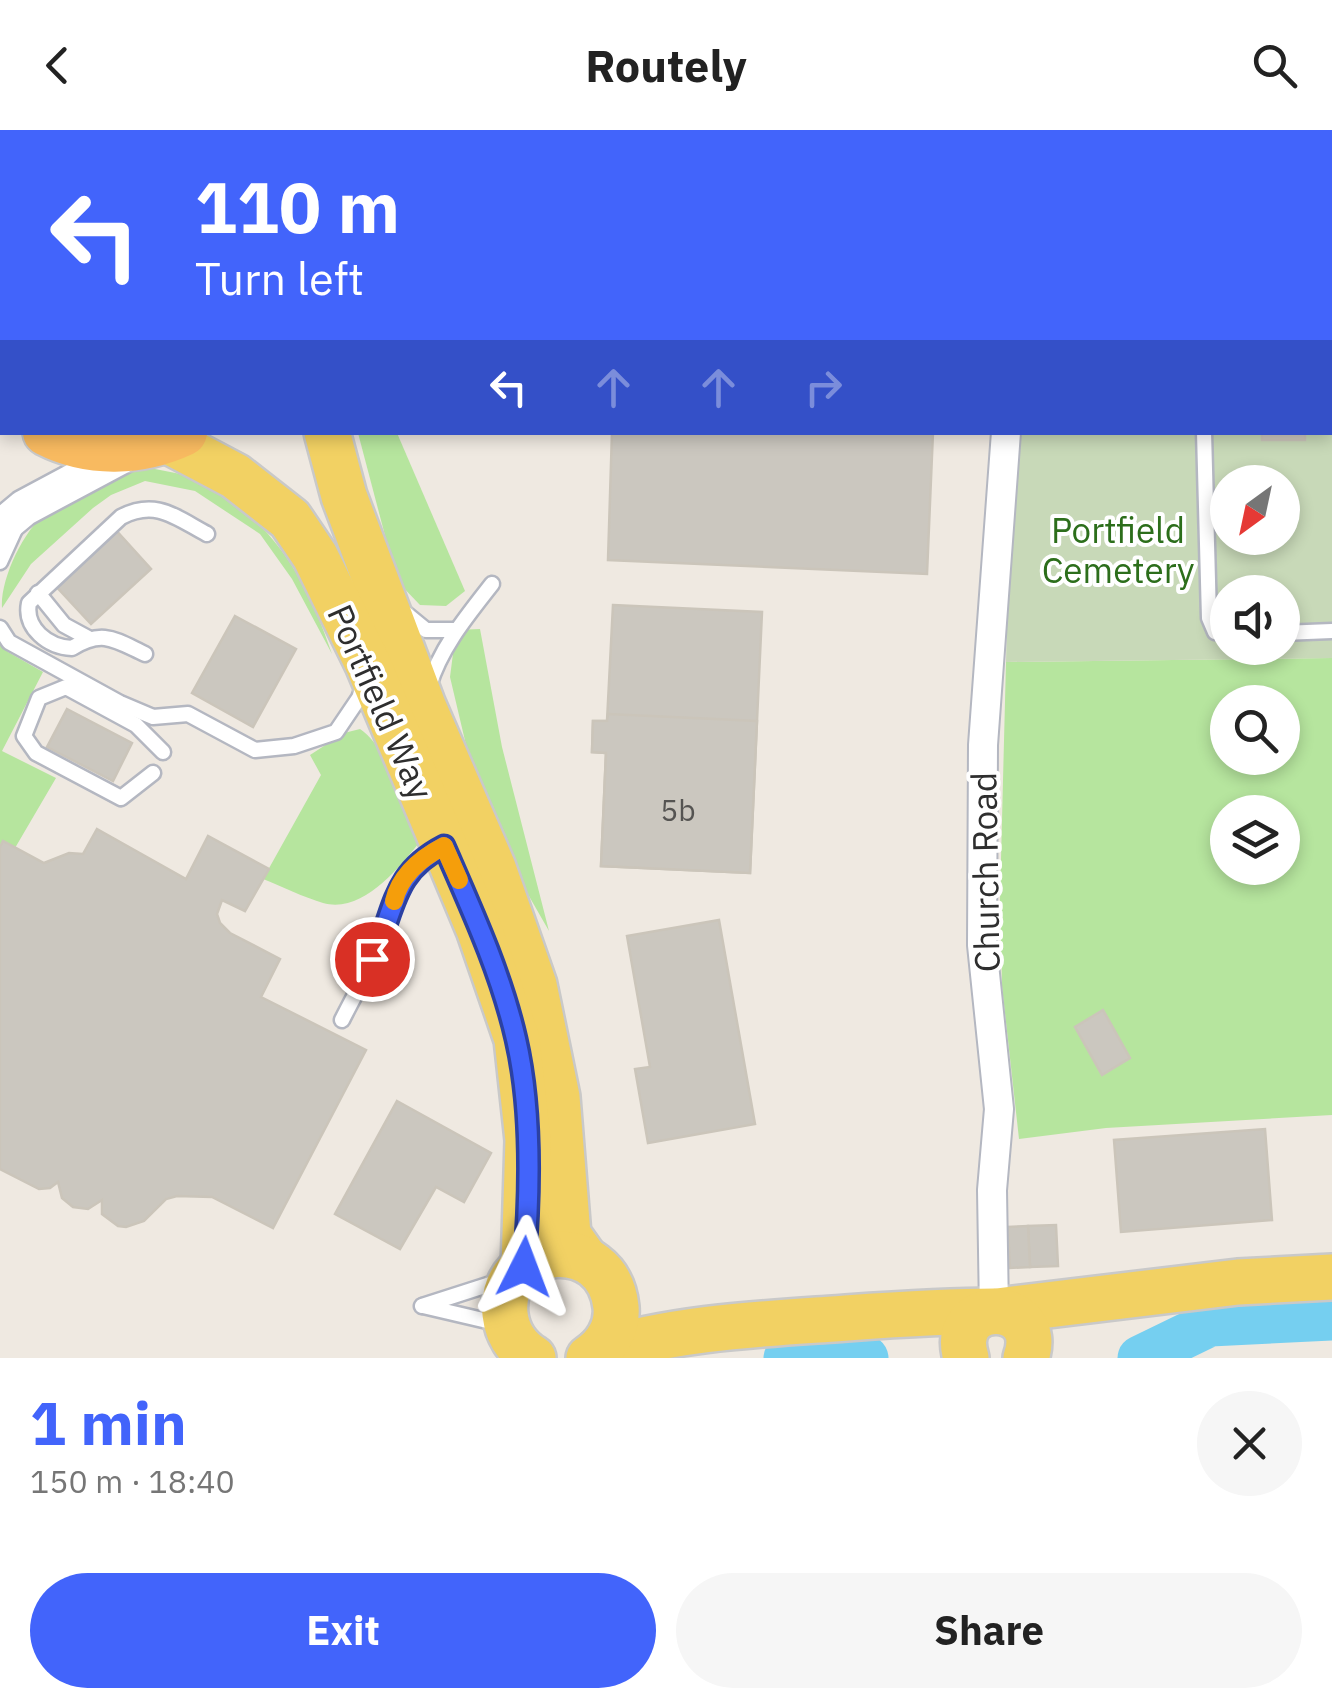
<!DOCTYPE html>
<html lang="en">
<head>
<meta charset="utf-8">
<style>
	body { margin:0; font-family:"IBM Plex Sans",sans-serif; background:#f6f6f6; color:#222; height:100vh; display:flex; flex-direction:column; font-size:38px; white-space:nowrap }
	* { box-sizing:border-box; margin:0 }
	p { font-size:32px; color:#767676 }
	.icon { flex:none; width:55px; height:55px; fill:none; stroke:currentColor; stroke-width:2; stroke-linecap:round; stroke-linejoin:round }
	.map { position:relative; height:1228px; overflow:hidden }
	.drawer { display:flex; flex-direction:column; background:#fff; flex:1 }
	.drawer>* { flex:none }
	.banner { position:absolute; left:0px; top:0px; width:1332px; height:305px; box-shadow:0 5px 15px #0003; background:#4264fb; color:#fff; overflow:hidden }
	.needle { width:65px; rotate:213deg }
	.controls { position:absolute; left:1210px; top:335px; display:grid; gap:20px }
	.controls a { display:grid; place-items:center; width:90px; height:90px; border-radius:50%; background:#fff; box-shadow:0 5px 15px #0003; font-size:50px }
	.pin { position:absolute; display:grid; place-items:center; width:85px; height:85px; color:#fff; margin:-42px; border:5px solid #fff; border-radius:50%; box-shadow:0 2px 10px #0007 }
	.me { position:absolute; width:110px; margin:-55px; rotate:3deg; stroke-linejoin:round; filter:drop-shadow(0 0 8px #0008) }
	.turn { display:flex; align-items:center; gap:35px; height:210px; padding:0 30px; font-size:45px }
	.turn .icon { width:130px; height:130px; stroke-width:2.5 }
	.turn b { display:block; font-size:70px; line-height:85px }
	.lanes { display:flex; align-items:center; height:95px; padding:0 30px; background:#0003; justify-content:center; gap:50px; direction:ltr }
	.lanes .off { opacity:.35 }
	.round { display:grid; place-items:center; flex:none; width:105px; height:105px; border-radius:52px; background:#f6f6f6 }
	.headline { display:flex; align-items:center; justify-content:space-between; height:170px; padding:0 30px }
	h1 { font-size:60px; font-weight:800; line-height:75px; color:#4264fb }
	.cta { display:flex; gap:20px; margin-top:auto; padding:20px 30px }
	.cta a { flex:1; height:115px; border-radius:60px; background:#4264fb; color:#fff; font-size:40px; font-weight:800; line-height:115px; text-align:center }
	.cta a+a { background:#f6f6f6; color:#222 }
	header { display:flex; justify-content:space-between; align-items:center; height:130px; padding:0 30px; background:#fff; font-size:45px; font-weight:800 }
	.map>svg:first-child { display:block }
	.green { fill:#b6e59e; fill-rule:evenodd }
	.cemetery { fill:#c8d9b8; fill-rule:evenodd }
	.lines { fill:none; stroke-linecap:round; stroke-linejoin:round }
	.river { stroke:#75cff0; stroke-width:45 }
	.building { fill:#cbc7bf; stroke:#cbc5ba; stroke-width:2.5 }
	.service-casing { stroke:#b4b7c1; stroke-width:19 }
	.minor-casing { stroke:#b4b7c1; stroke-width:32 }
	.tertiary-casing { stroke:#b4b7c1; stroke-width:40 }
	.primary-casing { stroke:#c9c9c9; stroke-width:50 }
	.trunk-casing { stroke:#c9c9c9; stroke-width:52 }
	.service { stroke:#fff; stroke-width:14 }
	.minor { stroke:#fff; stroke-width:28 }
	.tertiary { stroke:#fff; stroke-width:35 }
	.primary { stroke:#f2d163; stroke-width:45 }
	.trunk { stroke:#f8ba60; stroke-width:48 }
	.route-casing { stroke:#2b41a3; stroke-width:25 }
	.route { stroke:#4264fb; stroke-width:18 }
	.slow { stroke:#f59e0b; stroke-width:18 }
	.labels { text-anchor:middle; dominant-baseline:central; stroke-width:8; stroke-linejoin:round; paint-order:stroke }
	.number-label { font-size:30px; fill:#555452 }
	.park-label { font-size:35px; fill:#2c6e1b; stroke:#fff }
	.street-label { font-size:35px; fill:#2e2e2e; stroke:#fff }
</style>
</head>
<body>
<header><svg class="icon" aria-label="back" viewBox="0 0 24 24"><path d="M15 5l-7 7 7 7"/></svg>Routely<svg class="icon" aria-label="search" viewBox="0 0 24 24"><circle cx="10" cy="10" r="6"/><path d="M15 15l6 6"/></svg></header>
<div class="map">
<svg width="1332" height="1228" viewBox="0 0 1332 1228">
	<rect width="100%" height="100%" fill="#efe9e1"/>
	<g class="green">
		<path d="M358,303H397L465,461L446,476L420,475L397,451Z"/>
		<path d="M145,337C165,341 186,344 205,352C214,357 223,364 231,370C286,412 310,460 332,524L292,449L260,404L195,361L145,351L111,365L93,378L31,434L2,478C0,450 23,401 46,383C67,366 118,346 145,337Z"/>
		<path d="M480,499L502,617L549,801L487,693L475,653L450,547L456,500Z"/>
		<path d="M0,511L8,522L43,542L2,621L56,648L15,718L4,711L0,717Z"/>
		<path d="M1332,528V985L1106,998L1019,1009L1002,856L1000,769L1006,532ZM1228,572H1282V628H1228ZM1228,682H1282V738H1228Z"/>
		<path d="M360,599C387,616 408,682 419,713C398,739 362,784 323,773C303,767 283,757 263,749L321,645L310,625L344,603Z"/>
	</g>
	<path class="cemetery" d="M746,0H1332V528L1006,532L1012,303L1330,302V2H746ZM1228,352H1282V408H1228ZM1228,462H1282V518H1228Z"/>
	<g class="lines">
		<g class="river">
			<path d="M786,1228C814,1220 837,1220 866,1228"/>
			<path d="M1140,1228L1210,1194L1332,1188"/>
		</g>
	</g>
	<g class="building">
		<path d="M612,302H933L927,444L608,430Z"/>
		<rect x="1262" y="302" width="43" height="8"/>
		<path d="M114,398L151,439L91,494L53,453Z"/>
		<path d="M613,475L762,482L750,743L601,736L606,623L592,622L593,591H607Z"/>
		<path d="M235,486L296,519L253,597L192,563Z"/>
		<path d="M67,579L132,613L113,651L47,617Z"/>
		<path d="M608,584L757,591L750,743L601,736L606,623L592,622L593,591H607Z"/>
		<path d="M97,699L186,749L208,706L269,739L245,781L222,770L217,784L220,793L230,803L280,829L261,867L366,920L273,1098L212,1067L177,1066L166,1069L144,1091L126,1097L118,1096L102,1084V1070L88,1079L73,1077L62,1068L58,1052L50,1058L39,1059L0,1039V717L3,711L44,733L69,723L83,724Z"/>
		<path d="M719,790L755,994L648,1013L635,939L650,937L627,806Z"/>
		<path d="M1103,880L1130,928L1102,945L1075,897Z"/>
		<path d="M397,971L491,1023L464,1072L436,1057L400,1119L335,1084Z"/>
		<path d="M1265,999L1272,1090L1121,1102L1114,1010Z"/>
		<path d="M1056,1095L1058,1136L1030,1137L1028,1096Z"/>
		<path d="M1028,1096L1030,1137L1010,1138L1008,1097Z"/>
	</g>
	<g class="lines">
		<defs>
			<g id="service">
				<path d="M1330,39H1332"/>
				<path d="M1330,258H1332"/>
				<path d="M1204,302L1209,488L1215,502L1228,504"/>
				<path d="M0,432L16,397"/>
				<path d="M38,463L64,495L88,508"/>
				<path d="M404,482L426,500H456"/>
				<path d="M0,498L9,512L120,573L153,587L188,584L255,620L294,616L336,602L359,568L364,555"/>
				<path d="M1282,503L1332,501"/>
				<path d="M145,524C115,510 103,499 72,518C48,517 24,498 29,473L121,387C156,369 175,387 207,404"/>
				<path d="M429,556C441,517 467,486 492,454"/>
				<path d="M153,643L121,668L36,623L24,606L39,568L66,557L136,595L163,622"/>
				<path d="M342,890C357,860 375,830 387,799C401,759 397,740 441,718"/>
				<path d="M422,1176L503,1150"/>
				<path d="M423,1176L500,1194"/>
			</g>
			<g id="minor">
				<path d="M1018,2V0"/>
				<path d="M994,1181L992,1060L999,979L982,815L983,615L1006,302"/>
			</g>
			<path id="tertiary" d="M0,398L24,378L138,317"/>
			<g id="primary">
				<path d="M327,302L344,366L423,576L493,738L534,855L557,967L568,1105L585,1129"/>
				<path d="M167,310L235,346L290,389L315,426L368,534L479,799L517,909L528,1010L524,1137"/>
				<path d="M997,1181L1238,1152L1332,1147"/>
				<path d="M597,1222C669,1200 742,1195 817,1190C876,1186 935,1181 994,1181"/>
				<path d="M533,1228C517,1218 507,1203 505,1184C498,1112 608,1100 616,1177C618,1198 606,1217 589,1228"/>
				<path d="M966,1228C947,1164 1047,1168 1026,1228"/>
			</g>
			<g id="trunk">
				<path d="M131,0L144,2"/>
				<path d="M84,2L100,0"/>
				<path d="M253,2L254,0"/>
				<path d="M0,46L2,43"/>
				<path d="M0,270L2,272"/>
				<path d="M47,302C90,324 140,322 183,302"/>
			</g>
		</defs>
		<use href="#service" class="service-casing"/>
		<use href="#minor" class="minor-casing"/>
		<use href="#tertiary" class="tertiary-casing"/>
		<use href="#primary" class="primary-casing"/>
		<use href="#trunk" class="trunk-casing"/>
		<use href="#service" class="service"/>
		<use href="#minor" class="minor"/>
		<use href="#tertiary" class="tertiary"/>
		<use href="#primary" class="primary"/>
		<use href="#trunk" class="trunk"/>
	</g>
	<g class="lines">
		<defs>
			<path id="route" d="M372,829C396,781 390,744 444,716C471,778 501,843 516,909C532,978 530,1067 524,1137"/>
		</defs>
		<use href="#route" class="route-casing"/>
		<use href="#route" class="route"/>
		<path class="slow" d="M394,771C400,745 421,728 444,716L459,750"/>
	</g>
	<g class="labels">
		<g class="number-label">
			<text x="678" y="679">5b</text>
		</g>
		<g class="park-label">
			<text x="1118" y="400">Portfield<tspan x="1118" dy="40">Cemetery</tspan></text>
		</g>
		<g class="street-label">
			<text transform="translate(381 572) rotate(66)">Portfield Way</text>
			<text transform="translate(985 742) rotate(-91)">Church Road</text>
		</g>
	</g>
</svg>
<div class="controls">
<a><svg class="needle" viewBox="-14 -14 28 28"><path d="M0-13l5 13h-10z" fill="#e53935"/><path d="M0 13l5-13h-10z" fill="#767676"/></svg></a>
<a><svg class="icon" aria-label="sound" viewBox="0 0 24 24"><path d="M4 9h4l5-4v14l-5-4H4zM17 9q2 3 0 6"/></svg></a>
<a><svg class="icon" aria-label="search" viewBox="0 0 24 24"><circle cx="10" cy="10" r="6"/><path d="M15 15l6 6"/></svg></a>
<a><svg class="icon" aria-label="layers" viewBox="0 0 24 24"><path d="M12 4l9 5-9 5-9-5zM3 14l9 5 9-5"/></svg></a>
</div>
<div class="pin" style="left:372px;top:829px;background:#d93025"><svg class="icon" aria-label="arrive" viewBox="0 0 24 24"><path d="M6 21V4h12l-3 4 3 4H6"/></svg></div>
<svg class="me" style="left:524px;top:1137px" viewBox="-20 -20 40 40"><path d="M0-17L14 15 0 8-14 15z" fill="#4264fb" stroke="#fff" stroke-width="4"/></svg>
<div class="banner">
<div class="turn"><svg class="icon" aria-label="left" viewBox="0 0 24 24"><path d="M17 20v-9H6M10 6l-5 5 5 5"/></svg><div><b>110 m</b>Turn left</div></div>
<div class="lanes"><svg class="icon" aria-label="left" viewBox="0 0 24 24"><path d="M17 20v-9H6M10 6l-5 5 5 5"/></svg><svg class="icon off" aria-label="ahead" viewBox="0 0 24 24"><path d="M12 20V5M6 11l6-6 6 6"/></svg><svg class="icon off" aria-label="ahead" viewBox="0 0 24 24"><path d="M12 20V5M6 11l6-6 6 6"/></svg><svg class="icon off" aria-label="right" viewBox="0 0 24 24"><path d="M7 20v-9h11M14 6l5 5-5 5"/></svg></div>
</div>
</div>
<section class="drawer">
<div class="headline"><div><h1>1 min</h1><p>150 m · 18:40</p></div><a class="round"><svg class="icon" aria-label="close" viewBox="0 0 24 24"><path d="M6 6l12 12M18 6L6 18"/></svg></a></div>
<div class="cta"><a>Exit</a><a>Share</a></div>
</section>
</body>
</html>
